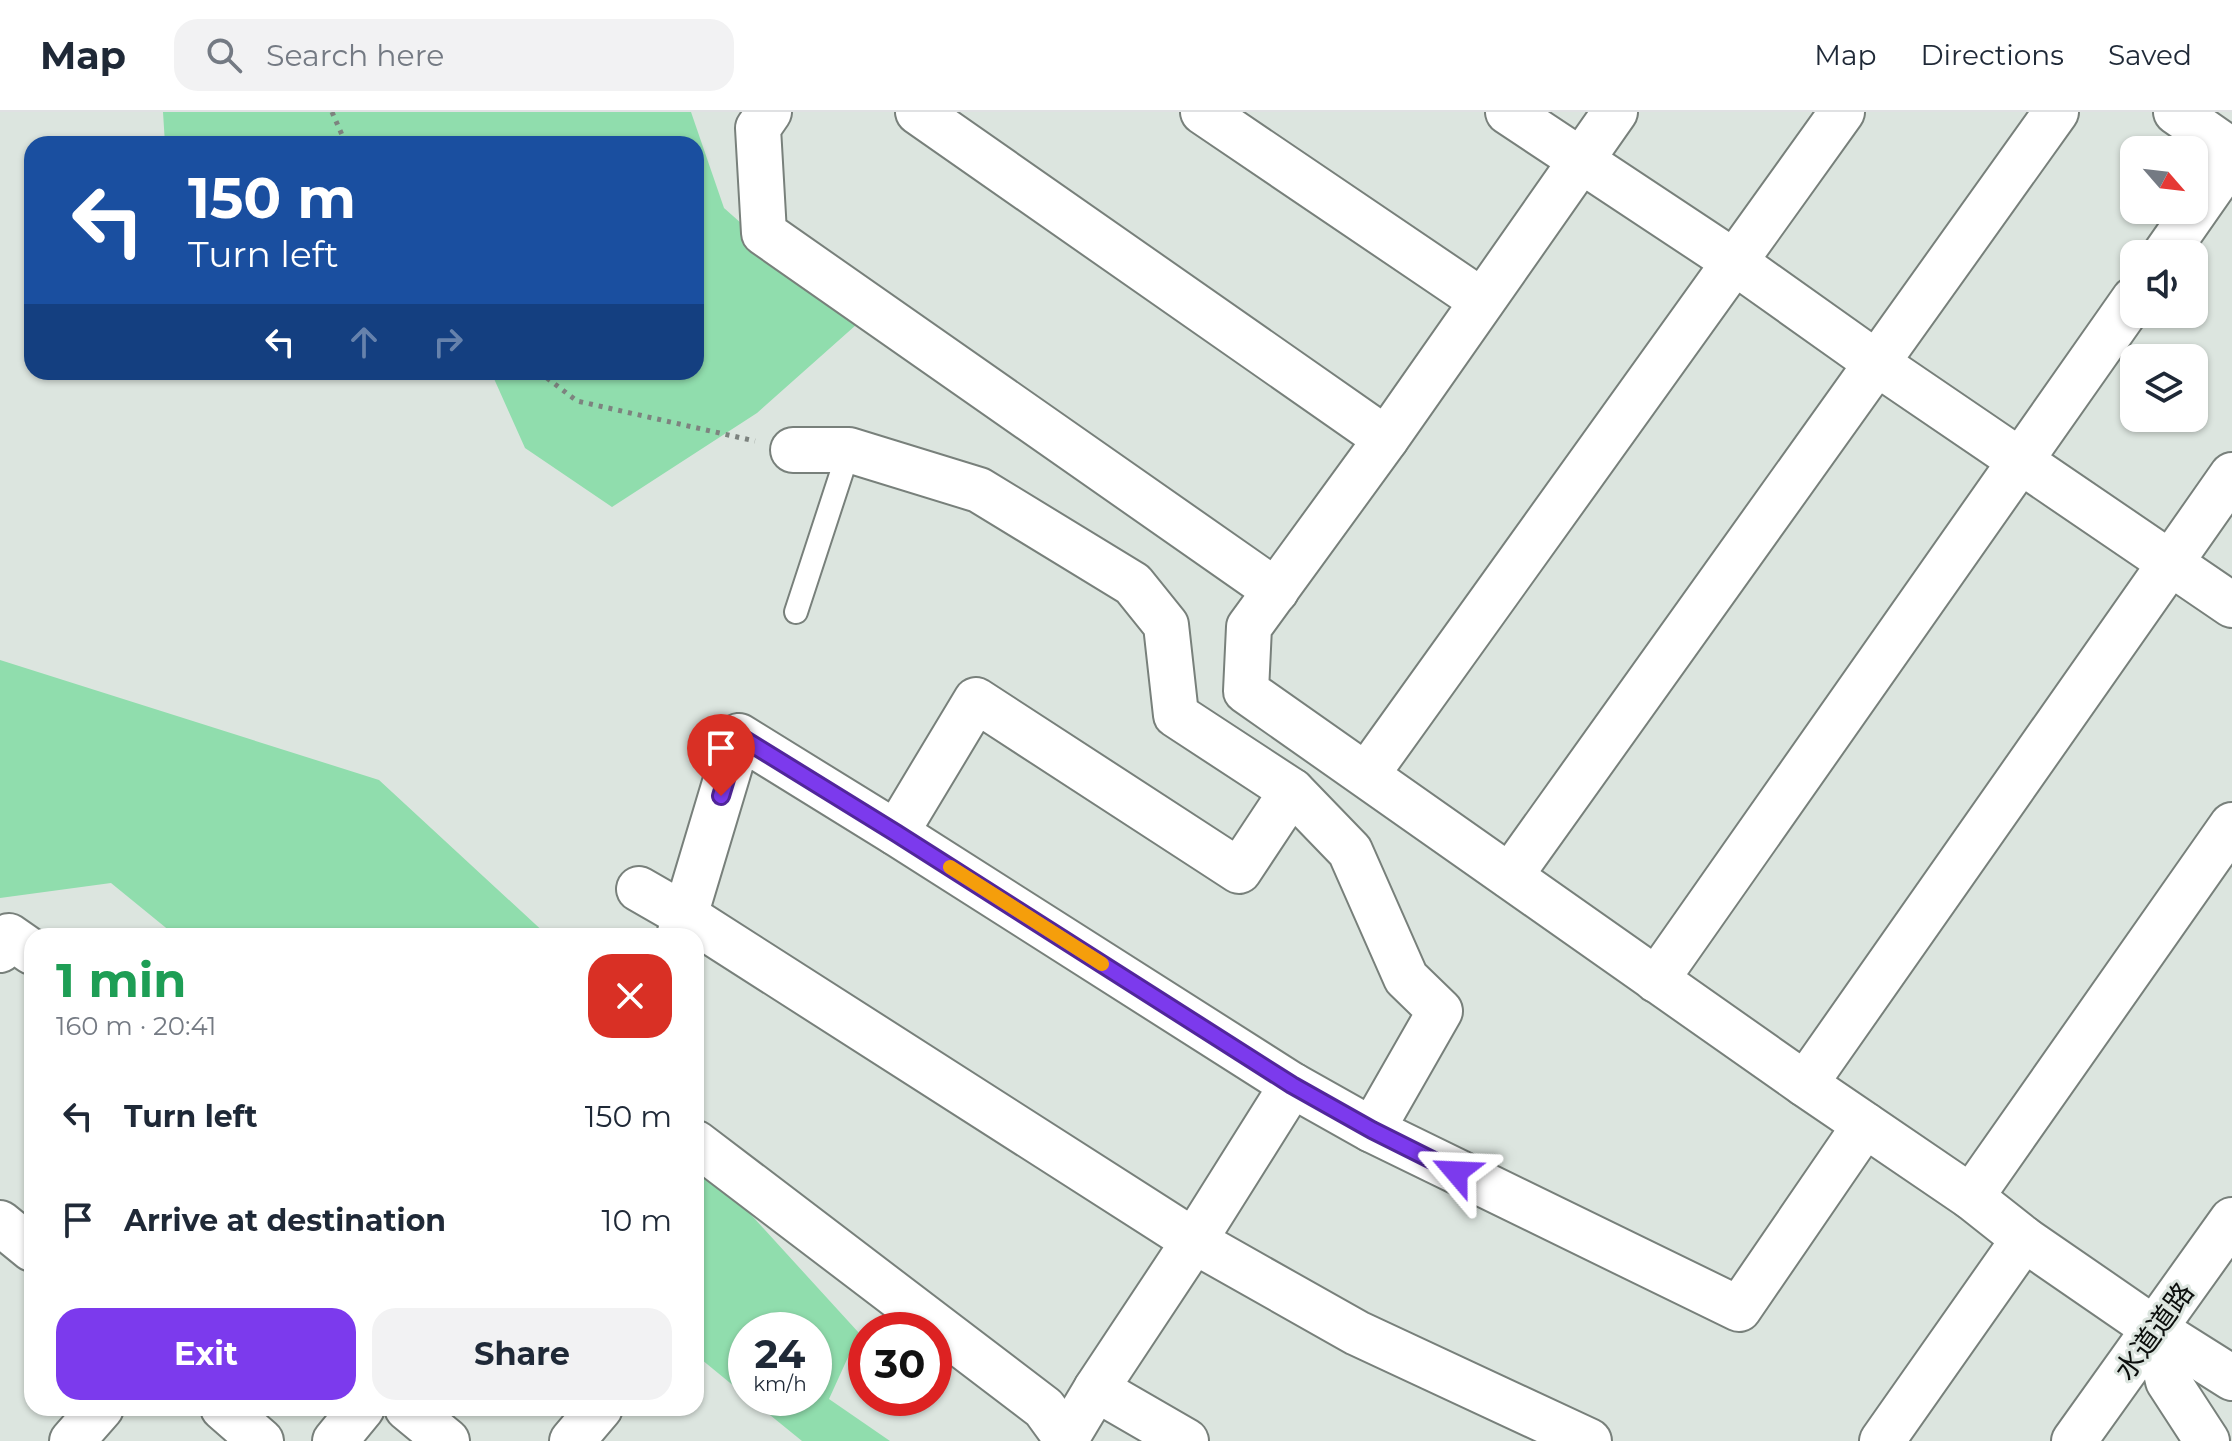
<!DOCTYPE html>
<html lang="en">
<head>
<meta charset="utf-8">
<style>
	body { margin:0; font-family:Montserrat,"Noto Sans JP",sans-serif; background:#f2f2f3; color:#1f2937; height:100vh; display:flex; flex-direction:column; font-size:30px; white-space:nowrap }
	* { box-sizing:border-box; margin:0 }
	p { font-size:26px; color:#747a83 }
	.icon { flex:none; width:44px; height:44px; fill:none; stroke:currentColor; stroke-width:2; stroke-linecap:round; stroke-linejoin:round }
	.map { position:relative; flex:1; overflow:hidden }
	.drawer { position:absolute; left:24px; top:816px; width:680px; height:488px; display:flex; flex-direction:column; background:#fff; border-radius:24px; box-shadow:0 2px 6px #0004 }
	.drawer>* { flex:none }
	.banner { position:absolute; left:24px; top:24px; width:680px; height:244px; border-radius:24px; box-shadow:0 2px 6px #0004; background:#1a4fa0; color:#fff; overflow:hidden }
	.needle { width:52px; rotate:118deg }
	.fabs { position:absolute; left:2120px; top:24px; display:grid; gap:16px }
	.fabs a { display:grid; place-items:center; width:88px; height:88px; border-radius:16px; background:#fff; box-shadow:0 2px 6px #0004; font-size:40px }
	.speed { position:absolute; left:728px; top:1200px; display:flex; gap:16px; font-size:40px; font-weight:700; text-align:center }
	.speed>* { display:grid; place-content:center; width:104px; height:104px; border-radius:50%; background:#fff; box-shadow:0 2px 6px #0004; line-height:1 }
	.speed small { font-size:20px; font-weight:400 }
	.speed .limit { border:12px solid #d22; background:#fff; color:#111 }
	.pin { position:absolute; display:grid; place-items:center; width:68px; height:68px; color:#fff; margin:-82px -34px; border-radius:50% 50% 50% 0; rotate:-45deg; box-shadow:0 0 8px #0007 }
	.pin .icon { rotate:45deg }
	.me { position:absolute; width:88px; margin:-44px; rotate:296deg; stroke-linejoin:round; filter:drop-shadow(0 0 6px #0008) }
	.turn { display:flex; align-items:center; gap:28px; height:168px; padding:0 32px; font-size:36px }
	.turn .icon { width:104px; height:104px; stroke-width:2.5 }
	.turn b { display:block; font-size:56px; line-height:68px }
	.lanes { display:flex; align-items:center; height:76px; padding:0 32px; background:#0003; justify-content:center; gap:40px; direction:ltr }
	.lanes .off { opacity:.35 }
	.round { display:grid; place-items:center; flex:none; width:84px; height:84px; border-radius:24px; background:#f2f2f3 }
	.headline { display:flex; align-items:center; justify-content:space-between; height:136px; padding:0 32px }
	h1 { font-size:48px; font-weight:700; line-height:60px; color:#1e9e55 }
	.button { display:flex; gap:16px; margin-top:auto; padding:16px 32px }
	.button a { flex:1; height:92px; border-radius:24px; background:#7c3aed; color:#fff; font-size:32px; font-weight:700; line-height:92px; text-align:center }
	.button a+a { background:#f2f2f3; color:#1f2937 }
	ul { padding:0; list-style:none }
	li { display:flex; align-items:center; gap:24px; height:104px; padding:0 32px }
	li div { flex:1 }
	li b { display:block; font-size:30px }
	li em { font-style:normal }
	header { display:flex; align-items:center; gap:48px; box-sizing:border-box; height:112px; padding:0 40px; background:#fff; border-bottom:2px solid #e0e1e3 }
	header strong { font-size:38px }
	nav { display:flex; gap:44px; margin-inline-start:auto; font-size:28px }
	.search { width:560px; height:72px; background:#f2f2f3; display:flex; align-items:center; gap:20px; box-sizing:border-box; padding:0 28px; border-radius:24px; color:#747a83; font-size:30px }
	.map>svg:first-child { display:block }
	.green { fill:#90ddad }
	.lines { fill:none; stroke-linecap:round; stroke-linejoin:round }
	.lane-casing { stroke:#78807b; stroke-width:26 }
	.street-casing { stroke:#78807b; stroke-width:48 }
	.secondary-casing { stroke:#78807b; stroke-width:48 }
	.path { stroke:#7d837f; stroke-width:5; stroke-dasharray:4 6; stroke-linecap:butt }
	.lane { stroke:#fff; stroke-width:22 }
	.street { stroke:#fff; stroke-width:44 }
	.secondary { stroke:#fff; stroke-width:44 }
	.route-casing { stroke:#51269a; stroke-width:20 }
	.route { stroke:#7c3aed; stroke-width:14 }
	.slow { stroke:#f59e0b; stroke-width:14 }
	.labels { text-anchor:middle; dominant-baseline:central; stroke-width:6; stroke-linejoin:round; paint-order:stroke }
	.street-label { font-size:28px; fill:#0c0f0d; stroke:#dce5df }
</style>
</head>
<body>
<header>
<strong>Map</strong>
<div class="search"><svg class="icon" aria-label="search" viewBox="0 0 24 24"><circle cx="10" cy="10" r="6"/><path d="M15 15l6 6"/></svg>Search here</div>
<nav><a>Map</a><a>Directions</a><a>Saved</a></nav>
</header>
<div class="map">
<svg width="2232" height="1329" viewBox="0 0 2232 1329">
	<rect width="100%" height="100%" fill="#dce5df"/>
	<g class="green">
		<path d="M163,0H691L724,96L856,213L757,301L612,395L525,336L491,260H696V32H165Z"/>
		<path d="M0,548L379,668L548,824H176L111,771L0,786Z"/>
		<path d="M696,1050L712,1060L859,1221L829,1287L890,1329H802L749,1286H814V1218H746V1284L696,1243Z"/>
	</g>
	<g class="lines">
		<defs>
			<path id="lane" d="M796,500L849,338"/>
			<g id="street">
				<path d="M769,0L758,16L764,121L1276,479"/>
				<path d="M918,0L1386,327"/>
				<path d="M1203,0L1482,189"/>
				<path d="M1508,0L1733,149L1878,252L2232,493"/>
				<path d="M1615,0L1386,327L1249,515L1246,579L1805,972L1971,1085L2024,1127L2156,1218L2232,1266"/>
				<path d="M2176,0L2232,39"/>
				<path d="M2165,142L2232,46"/>
				<path d="M793,338H849L979,378L1133,472L1166,513L1176,603L1292,679L1350,739L1406,866L1440,899L1372,1018"/>
				<path d="M1367,662L1842,0"/>
				<path d="M896,721L976,588L1239,759L1292,679"/>
				<path d="M1510,764L2056,0"/>
				<path d="M639,777L686,804L1194,1129L1357,1221L1589,1329"/>
				<path d="M679,824L739,624L896,721L1292,973L1372,1018L1739,1197L1865,1013"/>
				<path d="M0,838L9,824L32,840"/>
				<path d="M1656,868L2134,187"/>
				<path d="M1805,972L2232,363"/>
				<path d="M696,1031L1044,1296L1068,1329"/>
				<path d="M1971,1085L2232,713"/>
				<path d="M0,1111L32,1137"/>
				<path d="M1096,1277L1186,1329"/>
				<path d="M223,1296L261,1329"/>
				<path d="M407,1296L447,1329"/>
				<path d="M1066,1327L1096,1277L1194,1129L1292,973"/>
				<path d="M72,1329L101,1296"/>
				<path d="M335,1329L362,1296"/>
				<path d="M572,1329L600,1296"/>
				<path d="M1882,1329L2024,1127"/>
			</g>
			<g id="secondary">
				<path d="M2156,1218L2168,1269L2207,1329"/>
				<path d="M2074,1329L2232,1108"/>
			</g>
		</defs>
		<use href="#lane" class="lane-casing"/>
		<use href="#street" class="street-casing"/>
		<use href="#secondary" class="secondary-casing"/>
		<g class="path">
			<path d="M332,0L346,32"/>
			<path d="M539,260L577,289L755,329"/>
		</g>
		<use href="#lane" class="lane"/>
		<use href="#street" class="street"/>
		<use href="#secondary" class="secondary"/>
	</g>
	<g class="lines">
		<defs>
			<path id="route" d="M721,684L739,624L896,721L1292,973L1372,1018L1456,1060"/>
		</defs>
		<use href="#route" class="route-casing"/>
		<use href="#route" class="route"/>
		<path class="slow" d="M950,755L1102,852"/>
	</g>
	<g class="labels">
		<g class="street-label">
			<text transform="translate(2154 1219) rotate(-54)">水道道路</text>
		</g>
	</g>
</svg>
<div class="fabs">
<a><svg class="needle" viewBox="-14 -14 28 28"><path d="M0-13l5 13h-10z" fill="#e53935"/><path d="M0 13l5-13h-10z" fill="#747a83"/></svg></a>
<a><svg class="icon" aria-label="sound" viewBox="0 0 24 24"><path d="M4 9h4l5-4v14l-5-4H4zM17 9q2 3 0 6"/></svg></a>
<a><svg class="icon" aria-label="layers" viewBox="0 0 24 24"><path d="M12 4l9 5-9 5-9-5zM3 14l9 5 9-5"/></svg></a>
</div>
<div class="speed"><div>24<small>km/h</small></div><div class="limit">30</div></div>
<div class="pin" style="left:721px;top:684px;background:#d93025"><svg class="icon" aria-label="arrive" viewBox="0 0 24 24"><path d="M6 21V4h12l-3 4 3 4H6"/></svg></div>
<svg class="me" style="left:1456px;top:1060px" viewBox="-20 -20 40 40"><path d="M0-17L14 15 0 8-14 15z" fill="#7c3aed" stroke="#fff" stroke-width="4"/></svg>
<div class="banner">
<div class="turn"><svg class="icon" aria-label="left" viewBox="0 0 24 24"><path d="M17 20v-9H6M10 6l-5 5 5 5"/></svg><div><b>150 m</b>Turn left</div></div>
<div class="lanes"><svg class="icon" aria-label="left" viewBox="0 0 24 24"><path d="M17 20v-9H6M10 6l-5 5 5 5"/></svg><svg class="icon off" aria-label="ahead" viewBox="0 0 24 24"><path d="M12 20V5M6 11l6-6 6 6"/></svg><svg class="icon off" aria-label="right" viewBox="0 0 24 24"><path d="M7 20v-9h11M14 6l5 5-5 5"/></svg></div>
</div>
<section class="drawer">
<div class="headline"><div><h1>1 min</h1><p>160 m · 20:41</p></div><a class="round" style="background:#d93025;color:#fff"><svg class="icon" aria-label="close" viewBox="0 0 24 24"><path d="M6 6l12 12M18 6L6 18"/></svg></a></div>
<ul>
<li><svg class="icon" aria-label="left" viewBox="0 0 24 24"><path d="M17 20v-9H6M10 6l-5 5 5 5"/></svg><div><b>Turn left</b></div><em>150 m</em></li>
<li><svg class="icon" aria-label="arrive" viewBox="0 0 24 24"><path d="M6 21V4h12l-3 4 3 4H6"/></svg><div><b>Arrive at destination</b></div><em>10 m</em></li>
</ul>
<div class="button"><a>Exit</a><a>Share</a></div>
</section>
</div>
</body>
</html>
